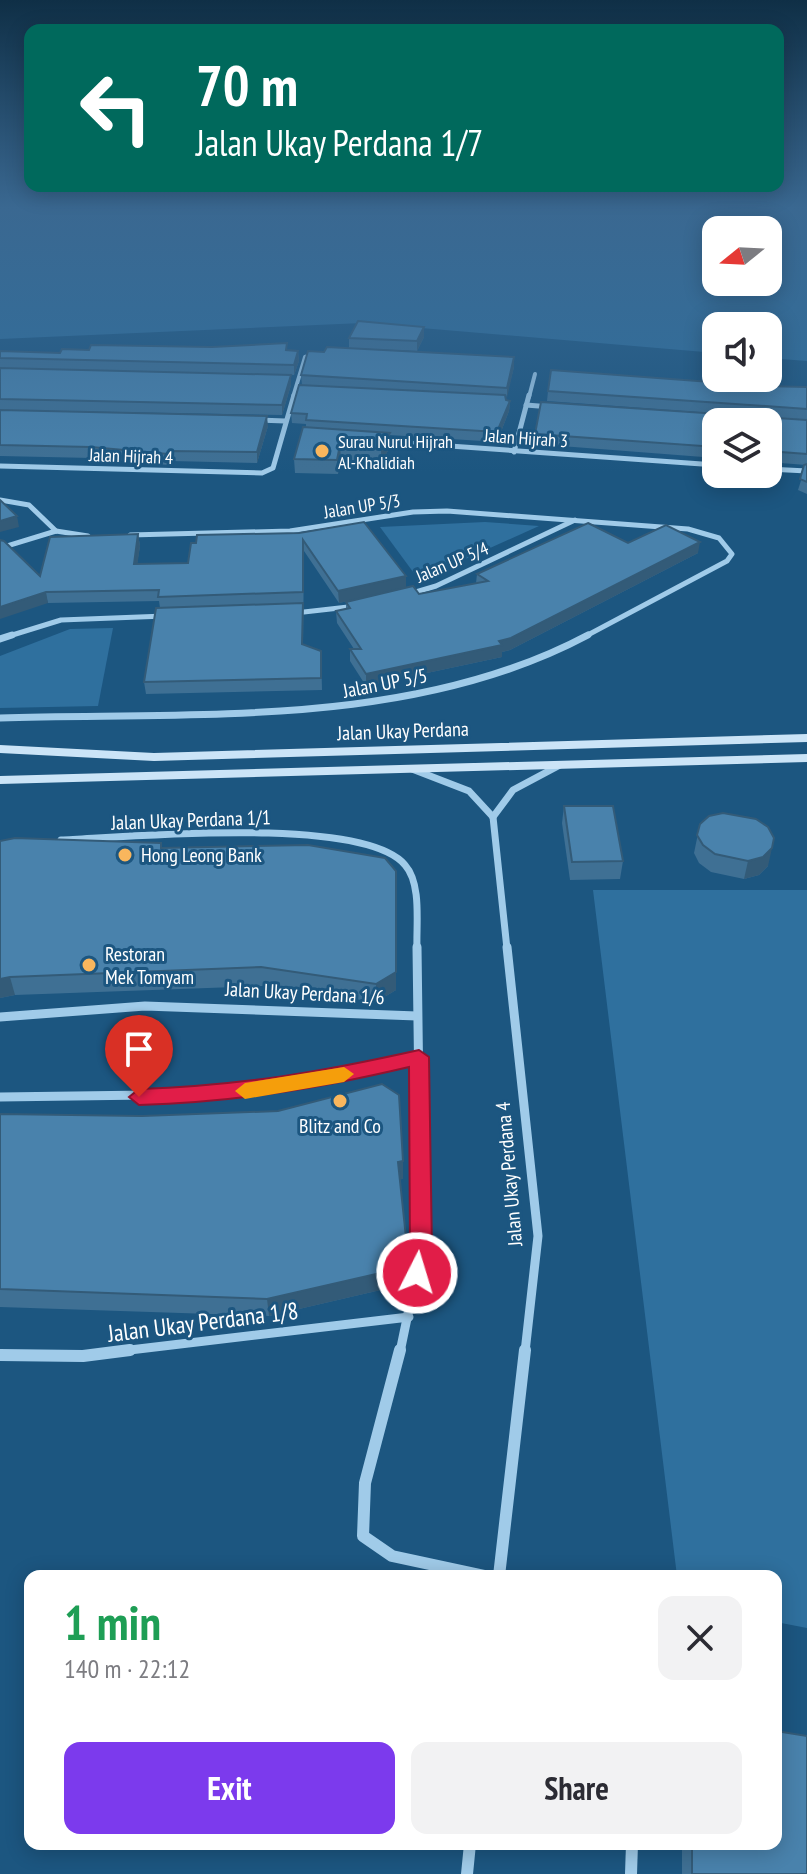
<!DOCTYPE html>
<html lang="en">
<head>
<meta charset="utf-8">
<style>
	body { margin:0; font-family:"PT Sans Narrow",sans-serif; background:#f2f2f3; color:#2b2b33; height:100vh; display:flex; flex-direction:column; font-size:30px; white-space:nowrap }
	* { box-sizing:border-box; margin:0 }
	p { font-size:26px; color:#7c7c81 }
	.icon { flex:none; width:44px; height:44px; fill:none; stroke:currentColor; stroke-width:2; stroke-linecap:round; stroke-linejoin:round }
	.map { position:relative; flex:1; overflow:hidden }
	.details { position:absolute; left:24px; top:1570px; width:758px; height:280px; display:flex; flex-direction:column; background:#fff; border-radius:16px; box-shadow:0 4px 20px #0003 }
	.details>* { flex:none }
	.guide { position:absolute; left:24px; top:24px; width:760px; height:168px; border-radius:16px; box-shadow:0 4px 20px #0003; background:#00695c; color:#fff; overflow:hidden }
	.needle { width:52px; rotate:252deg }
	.fabs { position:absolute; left:702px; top:216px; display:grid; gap:16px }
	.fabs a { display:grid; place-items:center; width:80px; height:80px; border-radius:16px; background:#fff; box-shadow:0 4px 20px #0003; font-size:40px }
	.pin { position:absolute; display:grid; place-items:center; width:68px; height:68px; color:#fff; margin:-82px -34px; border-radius:50% 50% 50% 0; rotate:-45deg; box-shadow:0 0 8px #0007 }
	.pin .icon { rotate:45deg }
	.me { position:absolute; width:88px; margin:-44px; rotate:5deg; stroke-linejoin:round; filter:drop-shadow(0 0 6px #0008) }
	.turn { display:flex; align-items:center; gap:28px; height:168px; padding:0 40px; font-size:36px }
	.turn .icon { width:104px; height:104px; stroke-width:2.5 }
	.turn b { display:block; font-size:56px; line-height:68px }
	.round { display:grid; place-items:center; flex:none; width:84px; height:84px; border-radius:16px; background:#f2f2f3 }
	.overview { display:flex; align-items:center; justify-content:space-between; height:136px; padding:0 40px }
	h1 { font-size:48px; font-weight:700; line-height:60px; color:#1e9e55 }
	.action { display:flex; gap:16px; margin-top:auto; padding:16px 40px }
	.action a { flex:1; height:92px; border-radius:16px; background:#7c3aed; color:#fff; font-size:32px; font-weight:700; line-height:92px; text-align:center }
	.action a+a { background:#f2f2f3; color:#2b2b33 }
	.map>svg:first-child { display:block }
	.green { fill:#2f709e; fill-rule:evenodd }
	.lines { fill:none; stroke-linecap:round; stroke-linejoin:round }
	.street-far4 { stroke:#a0cbe9; stroke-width:4 }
	.street-far3 { stroke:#a0cbe9; stroke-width:5 }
	.street-far2 { stroke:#a0cbe9; stroke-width:7 }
	.street-far1 { stroke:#a0cbe9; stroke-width:9 }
	.street { stroke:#a0cbe9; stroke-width:12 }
	.secondary { fill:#cbe4f7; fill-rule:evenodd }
	.wall { fill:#3f7094 }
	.shaded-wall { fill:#335b78 }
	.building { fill:#4982ac; stroke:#335b78; stroke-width:2 }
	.route { fill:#e11d48; stroke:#92132f; stroke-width:2 }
	.slow { fill:#f59e0b }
	.poi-dot { fill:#f9b65d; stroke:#1c5680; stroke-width:3 }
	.labels { text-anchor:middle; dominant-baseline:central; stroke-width:6; stroke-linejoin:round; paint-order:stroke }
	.far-street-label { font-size:18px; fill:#fff; stroke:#1c5680 }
	.far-poi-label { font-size:18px; fill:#fff; stroke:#1c5680; text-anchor:start }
	.street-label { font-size:20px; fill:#fff; stroke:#1c5680 }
	.poi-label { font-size:20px; fill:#fff; stroke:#1c5680; text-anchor:start }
	.near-street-label { font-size:24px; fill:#fff; stroke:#1c5680 }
</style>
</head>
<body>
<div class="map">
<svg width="807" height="1874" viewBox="0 0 807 1874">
	<rect width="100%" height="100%" fill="#1c5680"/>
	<g class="green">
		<path d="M0,210H807V361L768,358V326H716V353L362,323L0,339ZM716,230H768V282H716Z"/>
		<path d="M485,522L539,526L419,580L380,527Z"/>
		<path d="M113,628L98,706L0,708V656L70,629Z"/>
		<path d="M593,890H807V1628L776,1622V1576H677Z"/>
	</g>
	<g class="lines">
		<g class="street-far4">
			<path d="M293,397L305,357L317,353"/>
			<path d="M529,397L535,374"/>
		</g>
		<g class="street-far3">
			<path d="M526,405L551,407"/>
			<path d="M258,420L285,421"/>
			<path d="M379,441L716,465"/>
			<path d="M514,452L529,395"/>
			<path d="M0,466L262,473L273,468L294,395"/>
			<path d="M768,469L807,471"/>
			<path d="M0,500L29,505L56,531"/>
			<path d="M130,535L290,531L413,512L447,511L688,529L719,538L732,554L727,561L584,637"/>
			<path d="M0,548L56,531L88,536"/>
			<path d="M409,594L436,586L575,520"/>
			<path d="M295,613L357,606"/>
			<path d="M6,637L61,620L165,616"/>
		</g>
		<g class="street-far2">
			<path d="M0,639L12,635"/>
			<path d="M0,718C194,712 412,729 588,635"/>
			<path d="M412,769L469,791L493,817L507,949"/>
			<path d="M493,817L513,790L560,765"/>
			<path d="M61,840C127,837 363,815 405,865C422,884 416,925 417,949"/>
		</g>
		<g class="street-far1">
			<path d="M507,947L538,1236L525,1352"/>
			<path d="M0,1017L145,1006L417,1016"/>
			<path d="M0,1097L222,1094L322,1079L419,1057"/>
			<path d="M113,1352L409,1317"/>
			<path d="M400,1352L421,1251L417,947"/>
		</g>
		<g class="street">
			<path d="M400,1350L365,1483L363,1536L392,1556L485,1576"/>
			<path d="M0,1355L83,1356L130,1350"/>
			<path d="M499,1576L525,1350"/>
			<path d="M467,1874L470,1844"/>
			<path d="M631,1874L632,1844"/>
		</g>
		<g class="secondary">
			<path d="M807,734V742L154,761L0,753V745L154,753Z"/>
			<path d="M807,754V762L0,784V776Z"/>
		</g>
	</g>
	<g class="wall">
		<path d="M424,337L417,351L349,348V338Z"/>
		<path d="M287,343V350L298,351L299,361L294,375L0,368V351L60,353L212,347Z"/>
		<path d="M514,367L506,398V400L510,401L509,411L497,442L390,435V447L381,463L341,459L338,474L295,473L294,459L306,427V424L292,423L291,413L302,385L301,375Z"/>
		<path d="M0,368L291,385L282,415L0,410Z"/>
		<path d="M764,386L807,387V420L547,401L548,391Z"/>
		<path d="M541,402L807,420V494L798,490L806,465L768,462V422H716V458L535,444Z"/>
		<path d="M0,410L268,426L257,463L171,461L169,465L92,458L0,456Z"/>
		<path d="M299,533L419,594L476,583L477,574L628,543L698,553L510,650L502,652V657L366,686L350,661V649H354L337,623L336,611L346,609V602L395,590L339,603L304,551L303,644L321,651L322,690L146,694L144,682L160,608L159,601L48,603L40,576L138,534L140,546L137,564L188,563Z"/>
		<path d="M564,806L623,861L620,879L570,880L562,823Z"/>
		<path d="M700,824L768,866L759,875L744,879L711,872L699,863L694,853Z"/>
		<path d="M0,841L161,843L162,848L396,990L376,1002L262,986L15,995L0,998Z"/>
		<path d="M0,1114L403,1179H400L407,1264L385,1289L269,1316L0,1307Z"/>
		<path d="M682,1844H776L807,1874H682Z"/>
	</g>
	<g class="shaded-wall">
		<path d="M424,327V337L417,351V341Z"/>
		<path d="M298,351L299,361L294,375V365Z"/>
		<path d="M514,357V367L507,398V388Z"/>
		<path d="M291,375V385L282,415V405Z"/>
		<path d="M510,401L509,411L497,442V432Z"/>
		<path d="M267,416L268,426L257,463V452Z"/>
		<path d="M390,433V447L381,463V449Z"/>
		<path d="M340,445L341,459L338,474L337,460Z"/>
		<path d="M17,516L19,527L0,532V521Z"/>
		<path d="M138,534L140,546L136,575L134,564Z"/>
		<path d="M700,542L698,553L510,650L502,652V657L366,686V674L499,641Z"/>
		<path d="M406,576V588L339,603L338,591Z"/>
		<path d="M46,592L48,603L0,619V607Z"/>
		<path d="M772,848L768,866L759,875L744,879L748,861Z"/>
		<path d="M396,889V990L376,1002V984Z"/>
		<path d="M10,977L15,995L0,998V979Z"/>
		<path d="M403,1161V1179L398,1180V1162Z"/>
		<path d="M407,1247V1264L385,1289L269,1316L267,1299Z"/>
	</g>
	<g class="building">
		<path d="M358,321L424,327L417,341L349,338Z"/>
		<path d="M287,343L286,350L298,351L294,365L0,358V351L60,353L62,349L89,350L91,345L212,347Z"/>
		<path d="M327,347L514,357L507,388L301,375L308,351L324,352Z"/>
		<path d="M0,368L291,375L282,405L0,399Z"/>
		<path d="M551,370L764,386L807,387V409L548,391Z"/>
		<path d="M299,385L505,395L506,400L510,401L497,432L306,420L307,414L291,413Z"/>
		<path d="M541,402L807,420V454L768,451V422H716V447L535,434Z"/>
		<path d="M0,410L267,416L257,452L169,451L168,454L91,447L0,445Z"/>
		<path d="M303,427L390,433L381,449L340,445L337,460L294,459Z"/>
		<path d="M807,464V482L800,479L804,465Z"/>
		<path d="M0,500L17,516L0,521Z"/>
		<path d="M364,522L406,576L338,591L303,540V592L158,597L159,590L46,592L0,607V540L4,541L40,576L50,537L138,534L134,564L188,563L191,543H196L197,535L299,533Z"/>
		<path d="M588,523L628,543L666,525L700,542L511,638L499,641L502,645L366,674L350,649H361L336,611L350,608L346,602L413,586L419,594L488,581L477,574Z"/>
		<path d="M303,603L302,644L321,651V678L144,682L156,608Z"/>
		<path d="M564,806H613L623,861L572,862Z"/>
		<path d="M723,813L756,819L768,827L774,838L772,848L763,857L748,861L715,854L703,845L697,835L700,824L709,816Z"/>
		<path d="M15,838L161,843V848L308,845L385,858L396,871V972L376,984L261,967L10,977L0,979V841Z"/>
		<path d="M382,1084L399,1095L403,1161L398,1162L407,1247L385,1272L267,1299L0,1289V1114L142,1116L278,1111Z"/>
		<path d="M776,1731L807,1736V1874H692V1844H776Z"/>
	</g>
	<linearGradient id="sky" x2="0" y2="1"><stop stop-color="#0f2f46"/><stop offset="0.44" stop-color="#3a6891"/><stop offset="1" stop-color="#3a6891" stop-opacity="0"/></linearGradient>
	<rect width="807" height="472" fill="url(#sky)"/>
	<path class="route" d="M419,1050L429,1057L432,1251L425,1280L417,1283L409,1280L406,1273L410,1251L409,1067C316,1089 235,1102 139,1105L129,1097L139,1089C239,1086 321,1072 419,1050Z"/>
	<path class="slow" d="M344,1067L354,1074L344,1082L245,1099L235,1091L245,1083Z"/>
	<g class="poi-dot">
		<circle cx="322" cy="451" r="8"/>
		<circle cx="125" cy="855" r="8"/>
		<circle cx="89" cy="965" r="8"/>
		<circle cx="340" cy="1101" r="8"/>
	</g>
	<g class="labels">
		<g class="far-street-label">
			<text transform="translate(526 438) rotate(4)">Jalan Hijrah 3</text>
			<text transform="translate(131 456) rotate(2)">Jalan Hijrah 4</text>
			<text transform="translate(362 506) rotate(-9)">Jalan UP 5/3</text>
			<text transform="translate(452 562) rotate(-23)">Jalan UP 5/4</text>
		</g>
		<g class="far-poi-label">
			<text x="338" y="441">Surau Nurul Hijrah<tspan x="338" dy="21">Al-Khalidiah</tspan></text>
		</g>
		<g class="street-label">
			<text transform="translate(385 683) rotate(-11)">Jalan UP 5/5</text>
			<text transform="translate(403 731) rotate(-2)">Jalan Ukay Perdana</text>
			<text transform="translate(191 820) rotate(-2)">Jalan Ukay Perdana 1/1</text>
			<text transform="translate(305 993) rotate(3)">Jalan Ukay Perdana 1/6</text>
			<text transform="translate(509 1174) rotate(-95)">Jalan Ukay Perdana 4</text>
		</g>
		<g class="poi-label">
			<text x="141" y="855">Hong Leong Bank</text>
			<text x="105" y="954">Restoran<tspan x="105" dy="23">Mek Tomyam</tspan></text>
			<text x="340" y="1126" text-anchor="middle">Blitz and Co</text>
		</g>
		<g class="near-street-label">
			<text transform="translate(203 1322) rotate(-7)">Jalan Ukay Perdana 1/8</text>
		</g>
	</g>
</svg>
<div class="fabs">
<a><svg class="needle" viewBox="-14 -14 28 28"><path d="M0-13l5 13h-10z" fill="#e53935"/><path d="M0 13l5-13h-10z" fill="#7c7c81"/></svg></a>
<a><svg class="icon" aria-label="sound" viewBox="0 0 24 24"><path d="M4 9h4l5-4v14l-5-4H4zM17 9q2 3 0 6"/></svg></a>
<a><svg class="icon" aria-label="layers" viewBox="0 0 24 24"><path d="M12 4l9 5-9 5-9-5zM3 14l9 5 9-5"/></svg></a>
</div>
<div class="pin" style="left:139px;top:1097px;background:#d93025"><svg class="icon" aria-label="arrive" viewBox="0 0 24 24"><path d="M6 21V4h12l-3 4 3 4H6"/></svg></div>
<svg class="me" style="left:417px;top:1273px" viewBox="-20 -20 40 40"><circle r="17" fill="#e11d48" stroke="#fff" stroke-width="3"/><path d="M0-11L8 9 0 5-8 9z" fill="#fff"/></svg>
<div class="guide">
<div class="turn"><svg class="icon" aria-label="left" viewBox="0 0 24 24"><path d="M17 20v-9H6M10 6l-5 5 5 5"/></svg><div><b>70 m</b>Jalan Ukay Perdana 1/7</div></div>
</div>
<section class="details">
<div class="overview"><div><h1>1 min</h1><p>140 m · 22:12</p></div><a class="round"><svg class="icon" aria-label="close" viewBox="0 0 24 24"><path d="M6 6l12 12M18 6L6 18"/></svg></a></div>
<div class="action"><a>Exit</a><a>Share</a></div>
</section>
</div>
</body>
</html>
